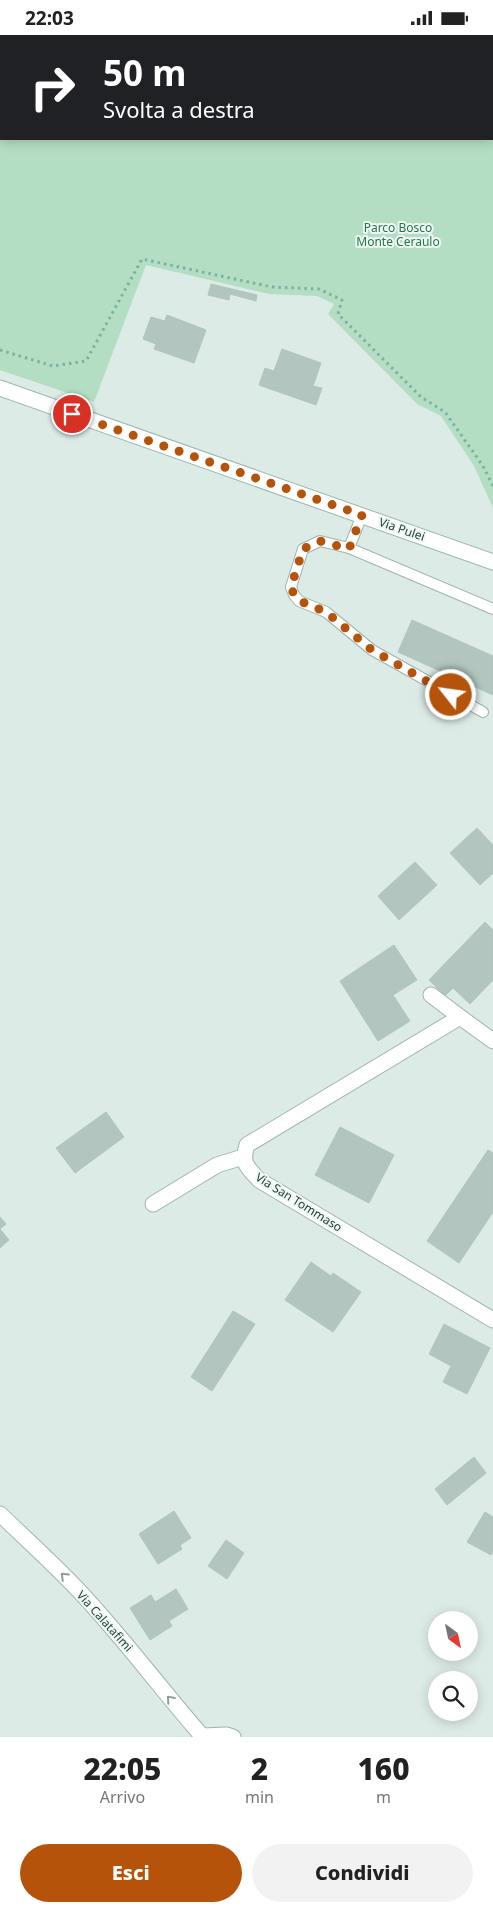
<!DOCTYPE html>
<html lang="it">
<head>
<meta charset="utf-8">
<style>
	body { margin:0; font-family:"Noto Sans",sans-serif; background:#f2f2f2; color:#222; height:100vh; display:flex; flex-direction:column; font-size:19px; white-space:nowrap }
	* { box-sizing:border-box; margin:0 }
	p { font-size:16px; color:#767676 }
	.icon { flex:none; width:28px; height:28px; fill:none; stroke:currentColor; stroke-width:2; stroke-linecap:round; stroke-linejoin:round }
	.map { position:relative; height:1702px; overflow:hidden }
	.side { display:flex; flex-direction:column; background:#fff; flex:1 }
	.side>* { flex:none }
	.banner { position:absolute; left:0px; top:0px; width:494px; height:105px; box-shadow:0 2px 12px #0003; background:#202124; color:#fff; overflow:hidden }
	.needle { width:32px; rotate:147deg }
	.controls { position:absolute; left:428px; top:1576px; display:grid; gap:10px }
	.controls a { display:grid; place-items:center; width:50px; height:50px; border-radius:50%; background:#fff; box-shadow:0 2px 12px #0003; font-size:25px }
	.pin { position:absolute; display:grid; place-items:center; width:42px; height:42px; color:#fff; margin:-21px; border:2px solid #fff; border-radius:50%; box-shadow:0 1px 5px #0007 }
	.me { position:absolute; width:55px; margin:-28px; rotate:300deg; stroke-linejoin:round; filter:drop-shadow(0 0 4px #0008) }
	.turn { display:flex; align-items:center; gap:18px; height:105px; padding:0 20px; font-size:22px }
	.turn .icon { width:65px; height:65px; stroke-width:2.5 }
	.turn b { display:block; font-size:35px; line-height:42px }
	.eta { display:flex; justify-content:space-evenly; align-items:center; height:85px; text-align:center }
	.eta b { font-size:30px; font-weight:800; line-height:35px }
	.primary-button { display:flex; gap:10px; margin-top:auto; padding:10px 20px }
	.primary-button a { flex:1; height:58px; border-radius:30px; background:#b45309; color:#fff; font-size:20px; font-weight:800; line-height:58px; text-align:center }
	.primary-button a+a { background:#f2f2f2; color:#222 }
	.status { display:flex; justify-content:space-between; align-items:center; height:35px; padding:0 25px; background:#fff; direction:ltr }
	.status svg { height:14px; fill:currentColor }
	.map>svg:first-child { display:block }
	.green { fill:#b4dec3; fill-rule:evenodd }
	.building { fill:#b2c6bf; stroke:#afc5be }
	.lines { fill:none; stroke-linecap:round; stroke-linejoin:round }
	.lane-casing { stroke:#a0b3ae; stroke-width:12 }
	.street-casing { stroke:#a0b3ae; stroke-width:17 }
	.secondary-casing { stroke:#9cb7b0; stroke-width:17 }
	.path { stroke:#7bb1a5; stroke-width:3; stroke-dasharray:2.5 4; stroke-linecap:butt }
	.lane { stroke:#fff; stroke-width:10 }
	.street { stroke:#fff; stroke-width:15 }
	.secondary { stroke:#fff; stroke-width:15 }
	.oneway { stroke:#8e9d9a }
	.route { stroke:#b45309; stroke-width:9; stroke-dasharray:0 16.2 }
	.labels { text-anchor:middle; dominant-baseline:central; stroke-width:4; stroke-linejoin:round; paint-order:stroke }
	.park-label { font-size:12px; fill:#24764b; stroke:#eef7f3 }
	.street-label { font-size:12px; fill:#1e3b36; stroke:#eef7f3 }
</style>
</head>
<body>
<div class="status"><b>22:03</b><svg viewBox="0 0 49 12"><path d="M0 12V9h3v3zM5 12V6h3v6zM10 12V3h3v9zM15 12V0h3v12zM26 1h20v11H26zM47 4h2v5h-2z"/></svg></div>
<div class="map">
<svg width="493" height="1702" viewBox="0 0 493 1702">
	<rect width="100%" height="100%" fill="#ddebe6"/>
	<path class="green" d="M0,0H493V473L474,431L441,381L417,369L328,279L334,269L317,261L269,259L146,230L94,367L0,335ZM1,1H492V104H1Z"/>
	<g class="building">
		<path d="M211,249L257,260L256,266L230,259L229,265L208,260Z"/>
		<path d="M167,280L206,295L194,328L154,314Z"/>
		<path d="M151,282L165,286L156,309L143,304Z"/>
		<path d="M282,314L321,328L313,351L322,353L316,370L259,350L265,333L274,336Z"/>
		<path d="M412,585L493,621V660L398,617Z"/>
		<path d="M477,793L493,810V838L480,850L450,818Z"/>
		<path d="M415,827L437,850L399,885L378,861Z"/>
		<path d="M485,887L493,895V945L470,969L453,953L445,961L429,945Z"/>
		<path d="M394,910L417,945L393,960L410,986L378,1006L340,946Z"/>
		<path d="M106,1077L124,1102L75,1138L56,1113Z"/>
		<path d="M340,1092L394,1120L369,1168L315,1140Z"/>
		<path d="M488,1115L493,1118V1177L459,1228L427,1206Z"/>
		<path d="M0,1182L6,1189L0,1194Z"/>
		<path d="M0,1194L9,1205L0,1213Z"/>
		<path d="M311,1227L331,1241L333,1238L361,1257L333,1297L285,1265Z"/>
		<path d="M233,1276L255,1289L212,1356L191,1342Z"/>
		<path d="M444,1289L490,1313L467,1359L443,1347L451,1331L429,1319Z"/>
		<path d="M474,1422L486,1438L447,1470L435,1454Z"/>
		<path d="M174,1476L191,1503L180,1510L182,1514L158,1529L139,1499Z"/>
		<path d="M485,1477L493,1482V1516L491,1520L467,1507Z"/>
		<path d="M226,1505L244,1518L227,1544L208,1531Z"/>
		<path d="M176,1554L188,1574L169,1586L172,1591L150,1605L130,1573L151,1560L155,1567Z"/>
	</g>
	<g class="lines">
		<defs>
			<g id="lane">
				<path d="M362,480L349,513L493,574"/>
				<path d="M349,513L320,506L303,514L291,552L294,560L299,566L326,577L372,615L483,677"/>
			</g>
			<g id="street">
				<path d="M431,960L460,982"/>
				<path d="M493,1006L460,982L247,1110C241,1128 247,1132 259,1145L493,1285"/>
				<path d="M153,1169L217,1130L243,1122"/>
				<path d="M0,1479C27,1505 56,1531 82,1559C124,1604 161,1654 202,1701"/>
				<path d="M202,1701L227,1700L233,1702"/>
			</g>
			<path id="secondary" d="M0,353L493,527"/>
		</defs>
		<use href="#lane" class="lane-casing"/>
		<use href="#street" class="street-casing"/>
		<use href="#secondary" class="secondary-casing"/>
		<path class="path" d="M0,315L53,331L86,326L142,224L272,252L319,254L342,265L338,279L421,362L445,377L483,431L493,451"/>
		<use href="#lane" class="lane"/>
		<use href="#street" class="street"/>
		<use href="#secondary" class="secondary"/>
	</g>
	<defs><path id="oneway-chevron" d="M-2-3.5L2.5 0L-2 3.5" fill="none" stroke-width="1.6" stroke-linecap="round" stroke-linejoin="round" transform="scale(1.25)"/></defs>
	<g class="oneway">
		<use href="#oneway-chevron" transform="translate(64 1541) rotate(-136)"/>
		<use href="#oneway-chevron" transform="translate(170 1664) rotate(-131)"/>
	</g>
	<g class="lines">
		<path class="route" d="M72,379L362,480L349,514L320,506L303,514L291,552L294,560L300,566L326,577L372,615L451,660"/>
	</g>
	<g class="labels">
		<g class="park-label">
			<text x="398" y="192">Parco Bosco<tspan x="398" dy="14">Monte Ceraulo</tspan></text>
		</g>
		<g class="street-label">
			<text transform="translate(402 494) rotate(19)">Via Pulei</text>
			<text transform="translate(299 1167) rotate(32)">Via San Tommaso</text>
			<text transform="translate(105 1586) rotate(48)">Via Calatafimi</text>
		</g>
	</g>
</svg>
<div class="controls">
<a><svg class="needle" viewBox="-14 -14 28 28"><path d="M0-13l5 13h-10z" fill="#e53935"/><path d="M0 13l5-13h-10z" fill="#767676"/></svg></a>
<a><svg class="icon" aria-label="search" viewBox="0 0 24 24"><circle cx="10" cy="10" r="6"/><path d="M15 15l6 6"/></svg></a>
</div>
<div class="pin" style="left:72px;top:379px;background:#d93025"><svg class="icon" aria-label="arrive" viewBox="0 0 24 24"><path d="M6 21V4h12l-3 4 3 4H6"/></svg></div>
<svg class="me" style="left:451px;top:660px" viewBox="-20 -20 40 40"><circle r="17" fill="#b45309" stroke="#fff" stroke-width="3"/><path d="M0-11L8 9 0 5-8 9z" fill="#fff"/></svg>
<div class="banner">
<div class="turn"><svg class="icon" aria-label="right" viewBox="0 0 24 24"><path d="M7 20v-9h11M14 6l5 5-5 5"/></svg><div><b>50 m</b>Svolta a destra</div></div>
</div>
</div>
<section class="side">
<div class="eta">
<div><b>22:05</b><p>Arrivo</p></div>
<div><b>2</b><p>min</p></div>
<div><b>160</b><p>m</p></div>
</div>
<div class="primary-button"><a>Esci</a><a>Condividi</a></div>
</section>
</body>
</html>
